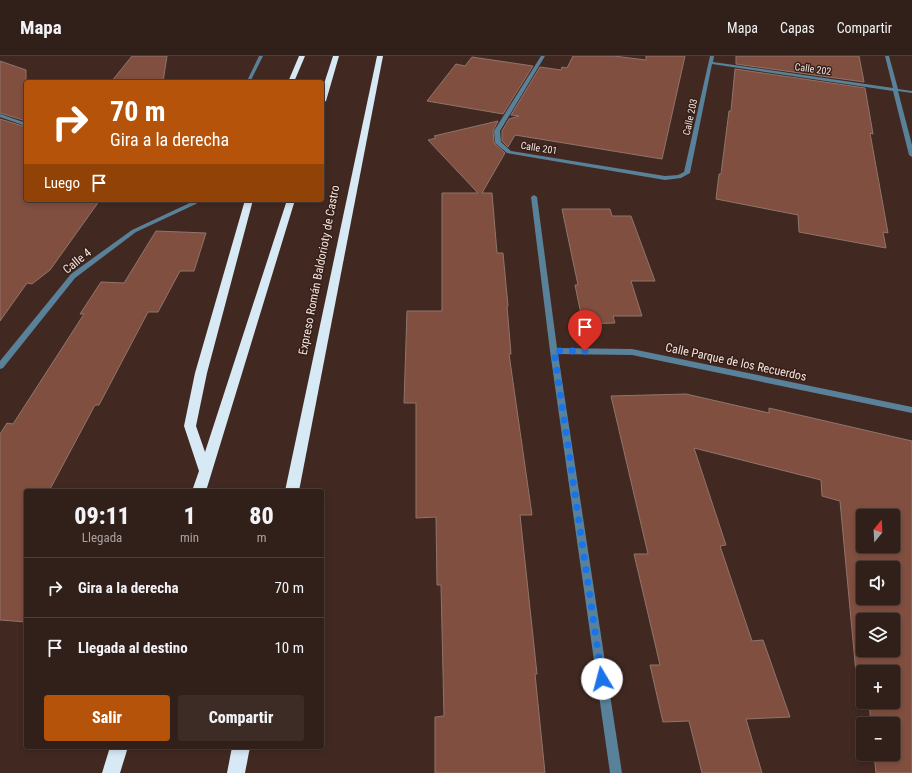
<!DOCTYPE html>
<html lang="es">
<head>
<meta charset="utf-8">
<style>
	body { margin:0; font-family:"Roboto Condensed",sans-serif; background:#3d2c26; color:#f1f3f6; height:100vh; display:flex; flex-direction:column; font-size:15px; white-space:nowrap }
	* { box-sizing:border-box; margin:0 }
	p { font-size:13px; color:#a8a2a2 }
	.icon { flex:none; width:22px; height:22px; fill:none; stroke:currentColor; stroke-width:2; stroke-linecap:round; stroke-linejoin:round }
	.map { position:relative; flex:1; overflow:hidden }
	.side { position:absolute; left:24px; top:433px; width:300px; height:260px; display:flex; flex-direction:column; background:#311f19; border-radius:4px; box-shadow:0 2px 6px #0003,0 0 0 1px #4c3d38 }
	.side>* { flex:none }
	.hud { position:absolute; left:24px; top:24px; width:300px; height:122px; border-radius:4px; box-shadow:0 2px 6px #0003,0 0 0 1px #4c3d38; background:#b45309; color:#fff; overflow:hidden }
	.needle { width:26px; rotate:18deg }
	.controls { position:absolute; left:856px; top:453px; display:grid; gap:8px }
	.controls a { display:grid; place-items:center; width:44px; height:44px; border-radius:4px; background:#311f19; box-shadow:0 2px 6px #0003,0 0 0 1px #4c3d38; font-size:20px }
	.pin { position:absolute; display:grid; place-items:center; width:34px; height:34px; color:#fff; margin:-41px -17px; border-radius:50% 50% 50% 0; rotate:-45deg; box-shadow:0 0 4px #0007 }
	.pin .icon { rotate:45deg }
	.me { position:absolute; width:44px; margin:-22px; rotate:352deg; stroke-linejoin:round; filter:drop-shadow(0 0 3px #0008) }
	.turn { display:flex; align-items:center; gap:14px; height:84px; padding:0 20px; font-size:18px }
	.turn .icon { width:52px; height:52px; stroke-width:2.5 }
	.turn b { display:block; font-size:28px; line-height:34px }
	.then { display:flex; align-items:center; height:38px; padding:0 20px; background:#0003; gap:8px; font-size:15px }
	.eta { display:flex; justify-content:space-evenly; align-items:center; height:68px; text-align:center }
	.eta b { font-size:24px; font-weight:800; line-height:28px }
	.cta { display:flex; gap:8px; margin-top:auto; padding:8px 20px }
	.cta a { flex:1; height:46px; border-radius:4px; background:#b45309; color:#fff; font-size:16px; font-weight:800; line-height:46px; text-align:center }
	.cta a+a { background:#3d2c26; color:#f1f3f6 }
	ul { padding:0; list-style:none }
	li { display:flex; align-items:center; gap:12px; height:60px; padding:0 20px; border-top:1px solid #4c3d38 }
	li div { flex:1 }
	li b { display:block; font-size:15px }
	li em { font-style:normal }
	header { display:flex; align-items:center; gap:24px; box-sizing:border-box; height:56px; padding:0 20px; background:#311f19; border-bottom:1px solid #4c3d38 }
	header strong { font-size:19px }
	nav { display:flex; gap:22px; margin-inline-start:auto; font-size:14px }
	.map>svg:first-child { display:block }
	.building { fill:#804f40; stroke:#90746b; fill-rule:evenodd }
	.lines { fill:none; stroke-linecap:round; stroke-linejoin:round }
	.lane { fill:#59829a; fill-rule:evenodd }
	.street { fill:#59829a; fill-rule:evenodd }
	.highway { fill:#d6e9f5; fill-rule:evenodd }
	.route { stroke:#1a73e8; stroke-width:7; stroke-dasharray:0 12.6 }
	.labels { text-anchor:middle; dominant-baseline:central; stroke-width:3; stroke-linejoin:round; paint-order:stroke }
	.far-street-label { font-size:10px; fill:#f4e4df; stroke:#361f18 }
	.street-label { font-size:12px; fill:#f4e4df; stroke:#361f18 }
</style>
</head>
<body>
<header>
<strong>Mapa</strong>
<nav><a>Mapa</a><a>Capas</a><a>Compartir</a></nav>
</header>
<div class="map">
<svg width="912" height="717" viewBox="0 0 912 717">
	<rect width="100%" height="100%" fill="#412921"/>
	<g class="building">
		<path d="M132,0H167L163,26H111Z"/>
		<path d="M573,0H614L646,4V0H685L662,103L515,79L508,91L502,85V75L509,63L519,60L511,59L540,11L561,14L562,11L567,12Z"/>
		<path d="M736,0H859L864,26L736,8Z"/>
		<path d="M472,1L533,10L503,58L427,45L456,8L465,10Z"/>
		<path d="M0,5L26,14V65L0,57Z"/>
		<path d="M735,13L865,32L873,78L870,77L888,177L883,176L886,192L799,176L798,159L716,143L719,118H721L729,55H731Z"/>
		<path d="M0,63L26,71V144H100L50,214L32,228L27,227L0,265Z"/>
		<path d="M498,65L493,75L494,87L505,97L482,137H492L497,197H503L508,250H507L511,298H509L532,459H520L537,618H535L545,717H435V661L444,660L441,529H437L436,461L416,462V347H404L407,255H442V137H478L428,84L436,82L434,80Z"/>
		<path d="M562,153H610L612,160H631L655,225H631L642,260H613L615,267L583,268L575,229H578Z"/>
		<path d="M156,175L206,177L194,215H180L158,256H148L99,349H95L49,435H26V566L0,564V378L7,367L13,368L84,258H80L101,226L124,227Z"/>
		<path d="M686,338L769,357V352L912,385V717H876L874,698H893V668H871L869,646H893V616H863V619L856,617L840,445L822,440L821,424L694,392L726,489L720,490L752,585L763,584L790,661L746,663L762,717H702L689,665L663,666L650,609H660L634,498H648L611,340ZM863,460H893V490H863ZM863,512H893V542H863ZM863,564H893V594H863Z"/>
	</g>
	<g class="lines">
		<g class="lane">
			<path d="M259,0H263L251,24L247,25Z"/>
			<path d="M0,58L26,67V70L0,61Z"/>
		</g>
		<g class="street">
			<path d="M541,0H545L500,75L501,86L511,95L665,120L678,119L684,116L710,0H714L713,6L893,32L885,0H889L898,33L912,35V37L898,35L912,89V101L909,99L893,35L712,8L690,117L681,122L665,124L507,97L495,87L494,75Z"/>
			<path d="M534,139L537,141L557,292L632,293L912,351V357L632,299L558,298L622,717H610L550,295L531,141Z"/>
			<path d="M194,145L197,147L196,148L136,176L75,222L3,312L0,313V305L71,218L132,174Z"/>
		</g>
		<g class="highway">
			<path d="M299,0H305L294,26H288Z"/>
			<path d="M333,0H339L326,45L322,47V34Z"/>
			<path d="M377,0H383L299,435H285Z"/>
			<path d="M245,144H253L207,317L196,370L205,396L287,144H295L206,435H192L199,415L184,370L195,317Z"/>
			<path d="M110,691H128L120,717H102Z"/>
			<path d="M232,691H250L245,717H227Z"/>
		</g>
	</g>
	<g class="lines">
		<path class="route" d="M585,295H554L602,623"/>
	</g>
	<g class="labels">
		<g class="far-street-label">
			<text transform="translate(813 13) rotate(8)">Calle 202</text>
			<text transform="translate(690 61) rotate(-78)">Calle 203</text>
			<text transform="translate(539 92) rotate(9)">Calle 201</text>
		</g>
		<g class="street-label">
			<text transform="translate(77 205) rotate(-39)">Calle 4</text>
			<text transform="translate(319 214) rotate(-79)">Expreso Román Baldorioty de Castro</text>
			<text transform="translate(736 306) rotate(12)">Calle Parque de los Recuerdos</text>
		</g>
	</g>
</svg>
<div class="controls">
<a><svg class="needle" viewBox="-14 -14 28 28"><path d="M0-13l5 13h-10z" fill="#e53935"/><path d="M0 13l5-13h-10z" fill="#a8a2a2"/></svg></a>
<a><svg class="icon" aria-label="sound" viewBox="0 0 24 24"><path d="M4 9h4l5-4v14l-5-4H4zM17 9q2 3 0 6"/></svg></a>
<a><svg class="icon" aria-label="layers" viewBox="0 0 24 24"><path d="M12 4l9 5-9 5-9-5zM3 14l9 5 9-5"/></svg></a>
<a>+</a>
<a>−</a>
</div>
<div class="pin" style="left:585px;top:295px;background:#d93025"><svg class="icon" aria-label="arrive" viewBox="0 0 24 24"><path d="M6 21V4h12l-3 4 3 4H6"/></svg></div>
<svg class="me" style="left:602px;top:623px" viewBox="-20 -20 40 40"><circle r="19" fill="#fff"/><path d="M0-13L10 11 0 6-10 11z" fill="#1a73e8"/></svg>
<div class="hud">
<div class="turn"><svg class="icon" aria-label="right" viewBox="0 0 24 24"><path d="M7 20v-9h11M14 6l5 5-5 5"/></svg><div><b>70 m</b>Gira a la derecha</div></div>
<div class="then">Luego<svg class="icon" aria-label="arrive" viewBox="0 0 24 24"><path d="M6 21V4h12l-3 4 3 4H6"/></svg></div>
</div>
<section class="side">
<div class="eta">
<div><b>09:11</b><p>Llegada</p></div>
<div><b>1</b><p>min</p></div>
<div><b>80</b><p>m</p></div>
</div>
<ul>
<li><svg class="icon" aria-label="right" viewBox="0 0 24 24"><path d="M7 20v-9h11M14 6l5 5-5 5"/></svg><div><b>Gira a la derecha</b></div><em>70 m</em></li>
<li><svg class="icon" aria-label="arrive" viewBox="0 0 24 24"><path d="M6 21V4h12l-3 4 3 4H6"/></svg><div><b>Llegada al destino</b></div><em>10 m</em></li>
</ul>
<div class="cta"><a>Salir</a><a>Compartir</a></div>
</section>
</div>
</body>
</html>
